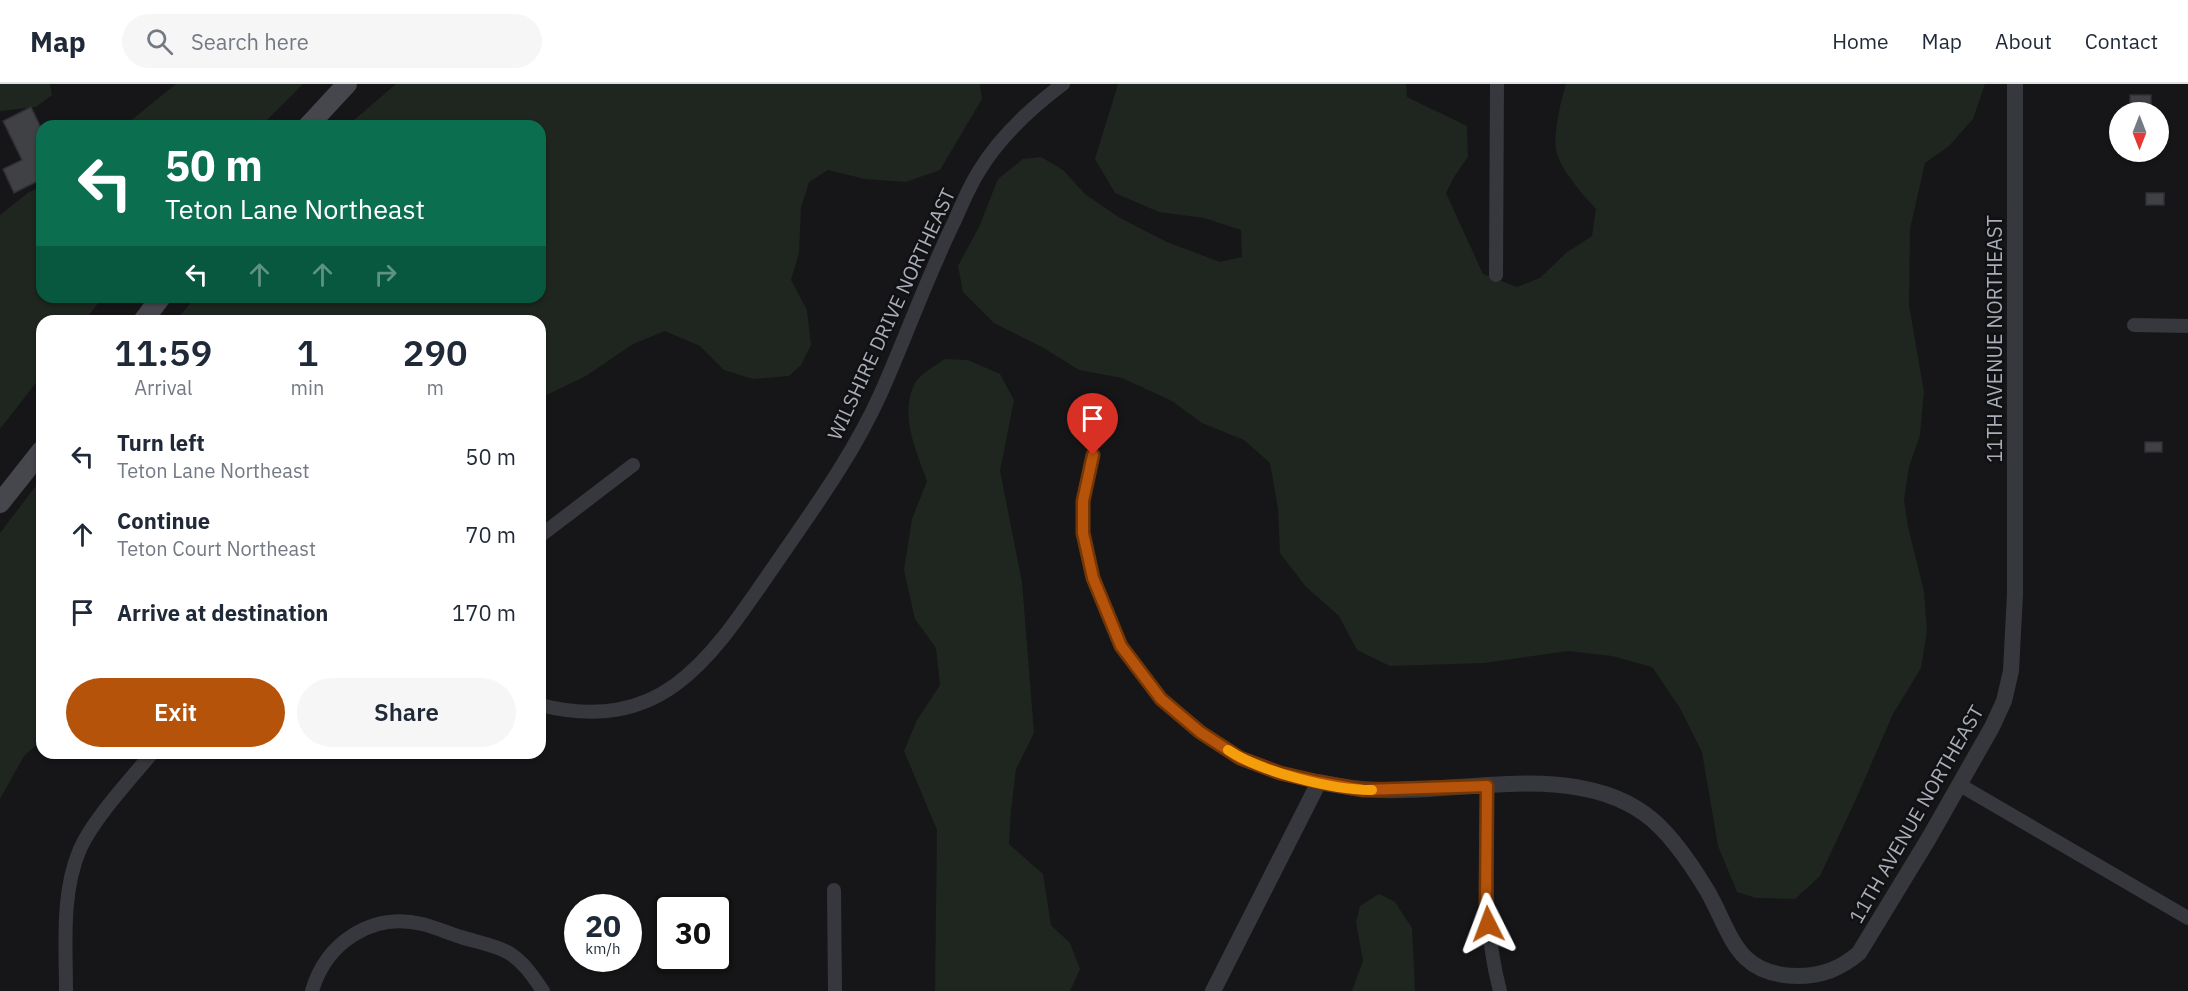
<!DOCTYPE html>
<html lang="en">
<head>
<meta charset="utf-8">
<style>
	body { margin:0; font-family:"IBM Plex Sans",sans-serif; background:#f6f6f7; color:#1f2937; height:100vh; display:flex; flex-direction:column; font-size:22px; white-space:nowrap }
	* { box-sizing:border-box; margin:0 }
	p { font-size:20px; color:#747a83 }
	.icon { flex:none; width:33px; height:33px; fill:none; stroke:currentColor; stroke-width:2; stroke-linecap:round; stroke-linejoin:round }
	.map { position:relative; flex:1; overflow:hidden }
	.sheet { position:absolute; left:36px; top:231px; width:510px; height:444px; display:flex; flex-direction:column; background:#fff; border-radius:18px; box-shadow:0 2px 4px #0004 }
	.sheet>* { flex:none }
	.banner { position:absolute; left:36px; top:36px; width:510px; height:183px; border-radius:18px; box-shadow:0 2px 4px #0004; background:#0b6e4f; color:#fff; overflow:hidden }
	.needle { width:39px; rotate:180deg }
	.controls { position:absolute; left:2109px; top:18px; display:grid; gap:12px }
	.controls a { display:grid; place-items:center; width:60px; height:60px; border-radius:50%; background:#fff; box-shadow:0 2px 4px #0004; font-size:30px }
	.speed { position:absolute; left:564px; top:810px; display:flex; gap:12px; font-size:30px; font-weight:700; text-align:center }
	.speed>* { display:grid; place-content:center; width:78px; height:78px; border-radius:50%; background:#fff; box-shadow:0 2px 4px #0004; line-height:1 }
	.speed small { font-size:15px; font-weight:400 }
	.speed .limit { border:3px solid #111; border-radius:9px; background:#fff; color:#111 }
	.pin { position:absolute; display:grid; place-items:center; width:51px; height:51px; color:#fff; margin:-62px -26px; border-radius:50% 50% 50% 0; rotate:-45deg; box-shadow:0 0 6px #0007 }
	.pin .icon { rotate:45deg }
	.me { position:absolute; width:66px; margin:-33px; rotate:357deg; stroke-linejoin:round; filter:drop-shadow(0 0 4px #0008) }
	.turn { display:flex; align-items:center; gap:21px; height:126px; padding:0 30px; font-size:27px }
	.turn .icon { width:78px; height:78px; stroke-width:2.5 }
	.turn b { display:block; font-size:42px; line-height:51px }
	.lanes { display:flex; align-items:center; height:57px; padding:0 30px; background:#0003; justify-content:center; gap:30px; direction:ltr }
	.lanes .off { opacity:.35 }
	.eta { display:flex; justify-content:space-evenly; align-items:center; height:102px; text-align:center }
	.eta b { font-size:36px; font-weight:600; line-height:42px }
	.action { display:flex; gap:12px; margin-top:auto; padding:12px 30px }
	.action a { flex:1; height:69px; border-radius:36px; background:#b45309; color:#fff; font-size:24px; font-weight:600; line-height:69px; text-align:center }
	.action a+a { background:#f6f6f7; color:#1f2937 }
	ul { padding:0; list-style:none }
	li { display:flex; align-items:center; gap:18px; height:78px; padding:0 30px }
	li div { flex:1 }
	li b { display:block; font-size:22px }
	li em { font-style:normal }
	header { display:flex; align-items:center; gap:36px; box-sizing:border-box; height:84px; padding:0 30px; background:#fff; border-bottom:2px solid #e0e1e3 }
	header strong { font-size:28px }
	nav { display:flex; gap:33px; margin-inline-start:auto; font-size:21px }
	.search { width:420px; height:54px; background:#f6f6f7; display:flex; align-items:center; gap:15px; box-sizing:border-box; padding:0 21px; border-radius:33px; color:#747a83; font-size:22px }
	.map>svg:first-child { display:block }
	.green { fill:#1e261f }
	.building { fill:#404145; stroke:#303034; stroke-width:1.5 }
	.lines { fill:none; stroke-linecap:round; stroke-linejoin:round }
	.minor { stroke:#37383d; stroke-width:14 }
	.tertiary { stroke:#37383d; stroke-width:16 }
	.secondary { stroke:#45474d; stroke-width:20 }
	.route-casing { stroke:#753606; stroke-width:15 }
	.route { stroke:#b45309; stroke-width:10 }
	.slow { stroke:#f59e0b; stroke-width:10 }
	.labels { text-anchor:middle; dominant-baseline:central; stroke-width:5; stroke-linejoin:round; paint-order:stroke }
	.street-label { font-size:20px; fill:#a8adb8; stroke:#111113 }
</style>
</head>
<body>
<header>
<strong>Map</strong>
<div class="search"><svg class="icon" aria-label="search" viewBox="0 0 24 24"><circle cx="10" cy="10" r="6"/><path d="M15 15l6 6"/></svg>Search here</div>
<nav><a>Home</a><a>Map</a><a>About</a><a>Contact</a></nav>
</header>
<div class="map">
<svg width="2188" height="907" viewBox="0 0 2188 907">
	<rect width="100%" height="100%" fill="#161618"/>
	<g class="green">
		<path d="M0,0H50L52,11L36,23L0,27Z"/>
		<path d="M176,0H303L261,42H124Z"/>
		<path d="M396,0H980L982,15L940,86L906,98L865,95L828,86L809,98L801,124L799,169L791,196L807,226L811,261L801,281L789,292L753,295L724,286L700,262L665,247L633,260L586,292L540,314V237H175L196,213H540V42H347Z"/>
		<path d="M1118,0H1406L1407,13L1467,42L1468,73L1454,93L1446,109L1483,190L1517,203L1540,194L1566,169L1592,152L1596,125C1583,111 1563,88 1557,70C1552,56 1561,15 1566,0H1985L1973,35L1949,62L1925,79L1910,145L1909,221L1924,308L1920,351L1909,383L1904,416L1908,443L1924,507L1927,547L1921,584L1893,630L1856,715L1820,792L1795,815L1756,814L1737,808L1718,762L1702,668L1680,624L1652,583L1612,572L1568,567L1484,579L1390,582L1357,566L1339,532L1306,503L1280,469L1278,425L1270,379L1244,356L1202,339L1172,317L1122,294L1079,286L1042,263L994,239L963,208L958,182L979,143L998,95L1023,75L1041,73L1063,86L1085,110L1120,134L1167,158L1220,178L1242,173L1241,146L1204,134L1159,128L1115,109L1095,75Z"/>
		<path d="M42,103V213H103L84,237H42V291L0,345V131L29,108Z"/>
		<path d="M944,275L968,276L1000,290L1014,316L1000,387L1022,498L1034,649L1016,685L1011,726L1009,760L1043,790L1051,841L1070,859L1080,885L1070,907H935L937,746L904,667L917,636L940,601L936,564L915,535L904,486L912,435L927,397C916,366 899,331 915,299C920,290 936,282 944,275Z"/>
		<path d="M42,394V656L24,672L0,715V449Z"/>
		<path d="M1379,810L1395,818L1412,844L1415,907H1352L1363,877L1356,838L1360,822Z"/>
	</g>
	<g class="building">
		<rect x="2130" y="11" width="21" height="15"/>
		<path d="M31,23L42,46V95L14,109L3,85L22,76L3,37Z"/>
		<rect x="2146" y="109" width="18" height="12"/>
		<rect x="2145" y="358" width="17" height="10"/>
	</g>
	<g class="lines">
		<g class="minor">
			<path d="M1496,191L1497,0"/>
			<path d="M2134,241L2188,242"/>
			<path d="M1093,371L1083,417V449L1093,494L1121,562L1161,615L1200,648L1240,674L1280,689L1319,698"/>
			<path d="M540,452L633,381"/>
			<path d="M540,621C661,651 709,577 770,488C809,431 851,375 880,311C906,253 927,193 955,136C962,120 969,103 979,87C1000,52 1031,24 1063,0"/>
			<path d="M1960,701L2188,834"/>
			<path d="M1487,702C1487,771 1482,840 1500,907"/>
			<path d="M834,806L835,907"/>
			<path d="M66,907C66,861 61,809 80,765C94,734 130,696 152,669"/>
			<path d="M312,907C326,859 371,828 422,840C435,843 448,849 461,853C476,858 496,861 509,869C524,878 534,894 543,907"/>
		</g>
		<path class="tertiary" d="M1213,907L1319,698C1334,701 1349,704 1364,705C1452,713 1569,675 1645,730C1669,747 1693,783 1708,808C1732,851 1736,891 1797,892C1822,892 1840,885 1859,869L1929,754L1992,643L2004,617L2011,587L2015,510V0"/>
		<g class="secondary">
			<path d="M308,42L347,0"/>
			<path d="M143,237L161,213"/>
			<path d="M0,419L42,366"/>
		</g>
	</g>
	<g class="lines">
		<defs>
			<path id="route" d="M1093,371L1083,417V449L1093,494L1121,562L1161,615L1200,648L1240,674L1280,689L1319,698L1364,706L1487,702L1486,820L1488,840"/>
		</defs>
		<use href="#route" class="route-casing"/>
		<use href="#route" class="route"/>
		<path class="slow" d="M1228,666C1261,688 1332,706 1372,706"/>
	</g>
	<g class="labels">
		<g class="street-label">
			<text transform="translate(891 230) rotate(-65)">WILSHIRE DRIVE NORTHEAST</text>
			<text transform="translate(1994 255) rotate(-90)">11TH AVENUE NORTHEAST</text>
			<text transform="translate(1916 730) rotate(-60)">11TH AVENUE NORTHEAST</text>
		</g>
	</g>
</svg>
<div class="controls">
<a><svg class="needle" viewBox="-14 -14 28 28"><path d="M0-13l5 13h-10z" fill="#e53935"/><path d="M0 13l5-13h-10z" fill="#747a83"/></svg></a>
</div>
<div class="speed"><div>20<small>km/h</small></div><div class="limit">30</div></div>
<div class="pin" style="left:1093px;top:371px;background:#d93025"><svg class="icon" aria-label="arrive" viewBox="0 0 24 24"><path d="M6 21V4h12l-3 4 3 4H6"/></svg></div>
<svg class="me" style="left:1488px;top:840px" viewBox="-20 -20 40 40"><path d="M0-17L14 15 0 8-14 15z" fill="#b45309" stroke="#fff" stroke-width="4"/></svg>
<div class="banner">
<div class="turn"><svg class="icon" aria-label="left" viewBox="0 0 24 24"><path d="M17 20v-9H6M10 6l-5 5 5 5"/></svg><div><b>50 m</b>Teton Lane Northeast</div></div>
<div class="lanes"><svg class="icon" aria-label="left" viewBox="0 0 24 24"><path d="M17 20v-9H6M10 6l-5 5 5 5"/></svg><svg class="icon off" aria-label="ahead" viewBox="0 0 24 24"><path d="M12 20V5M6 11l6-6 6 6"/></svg><svg class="icon off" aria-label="ahead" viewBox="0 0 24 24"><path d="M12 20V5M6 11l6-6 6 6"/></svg><svg class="icon off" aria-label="right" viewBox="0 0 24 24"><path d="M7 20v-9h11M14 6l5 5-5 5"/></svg></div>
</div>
<section class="sheet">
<div class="eta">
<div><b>11:59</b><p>Arrival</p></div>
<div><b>1</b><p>min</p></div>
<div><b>290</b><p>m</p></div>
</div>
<ul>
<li><svg class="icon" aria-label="left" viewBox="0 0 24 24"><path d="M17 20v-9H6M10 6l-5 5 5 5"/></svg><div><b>Turn left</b><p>Teton Lane Northeast</p></div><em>50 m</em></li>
<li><svg class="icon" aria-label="ahead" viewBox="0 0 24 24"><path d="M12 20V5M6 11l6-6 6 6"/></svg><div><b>Continue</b><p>Teton Court Northeast</p></div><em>70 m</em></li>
<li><svg class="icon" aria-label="arrive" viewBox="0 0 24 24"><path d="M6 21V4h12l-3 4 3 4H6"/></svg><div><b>Arrive at destination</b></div><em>170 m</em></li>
</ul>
<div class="action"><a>Exit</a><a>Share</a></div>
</section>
</div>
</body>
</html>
